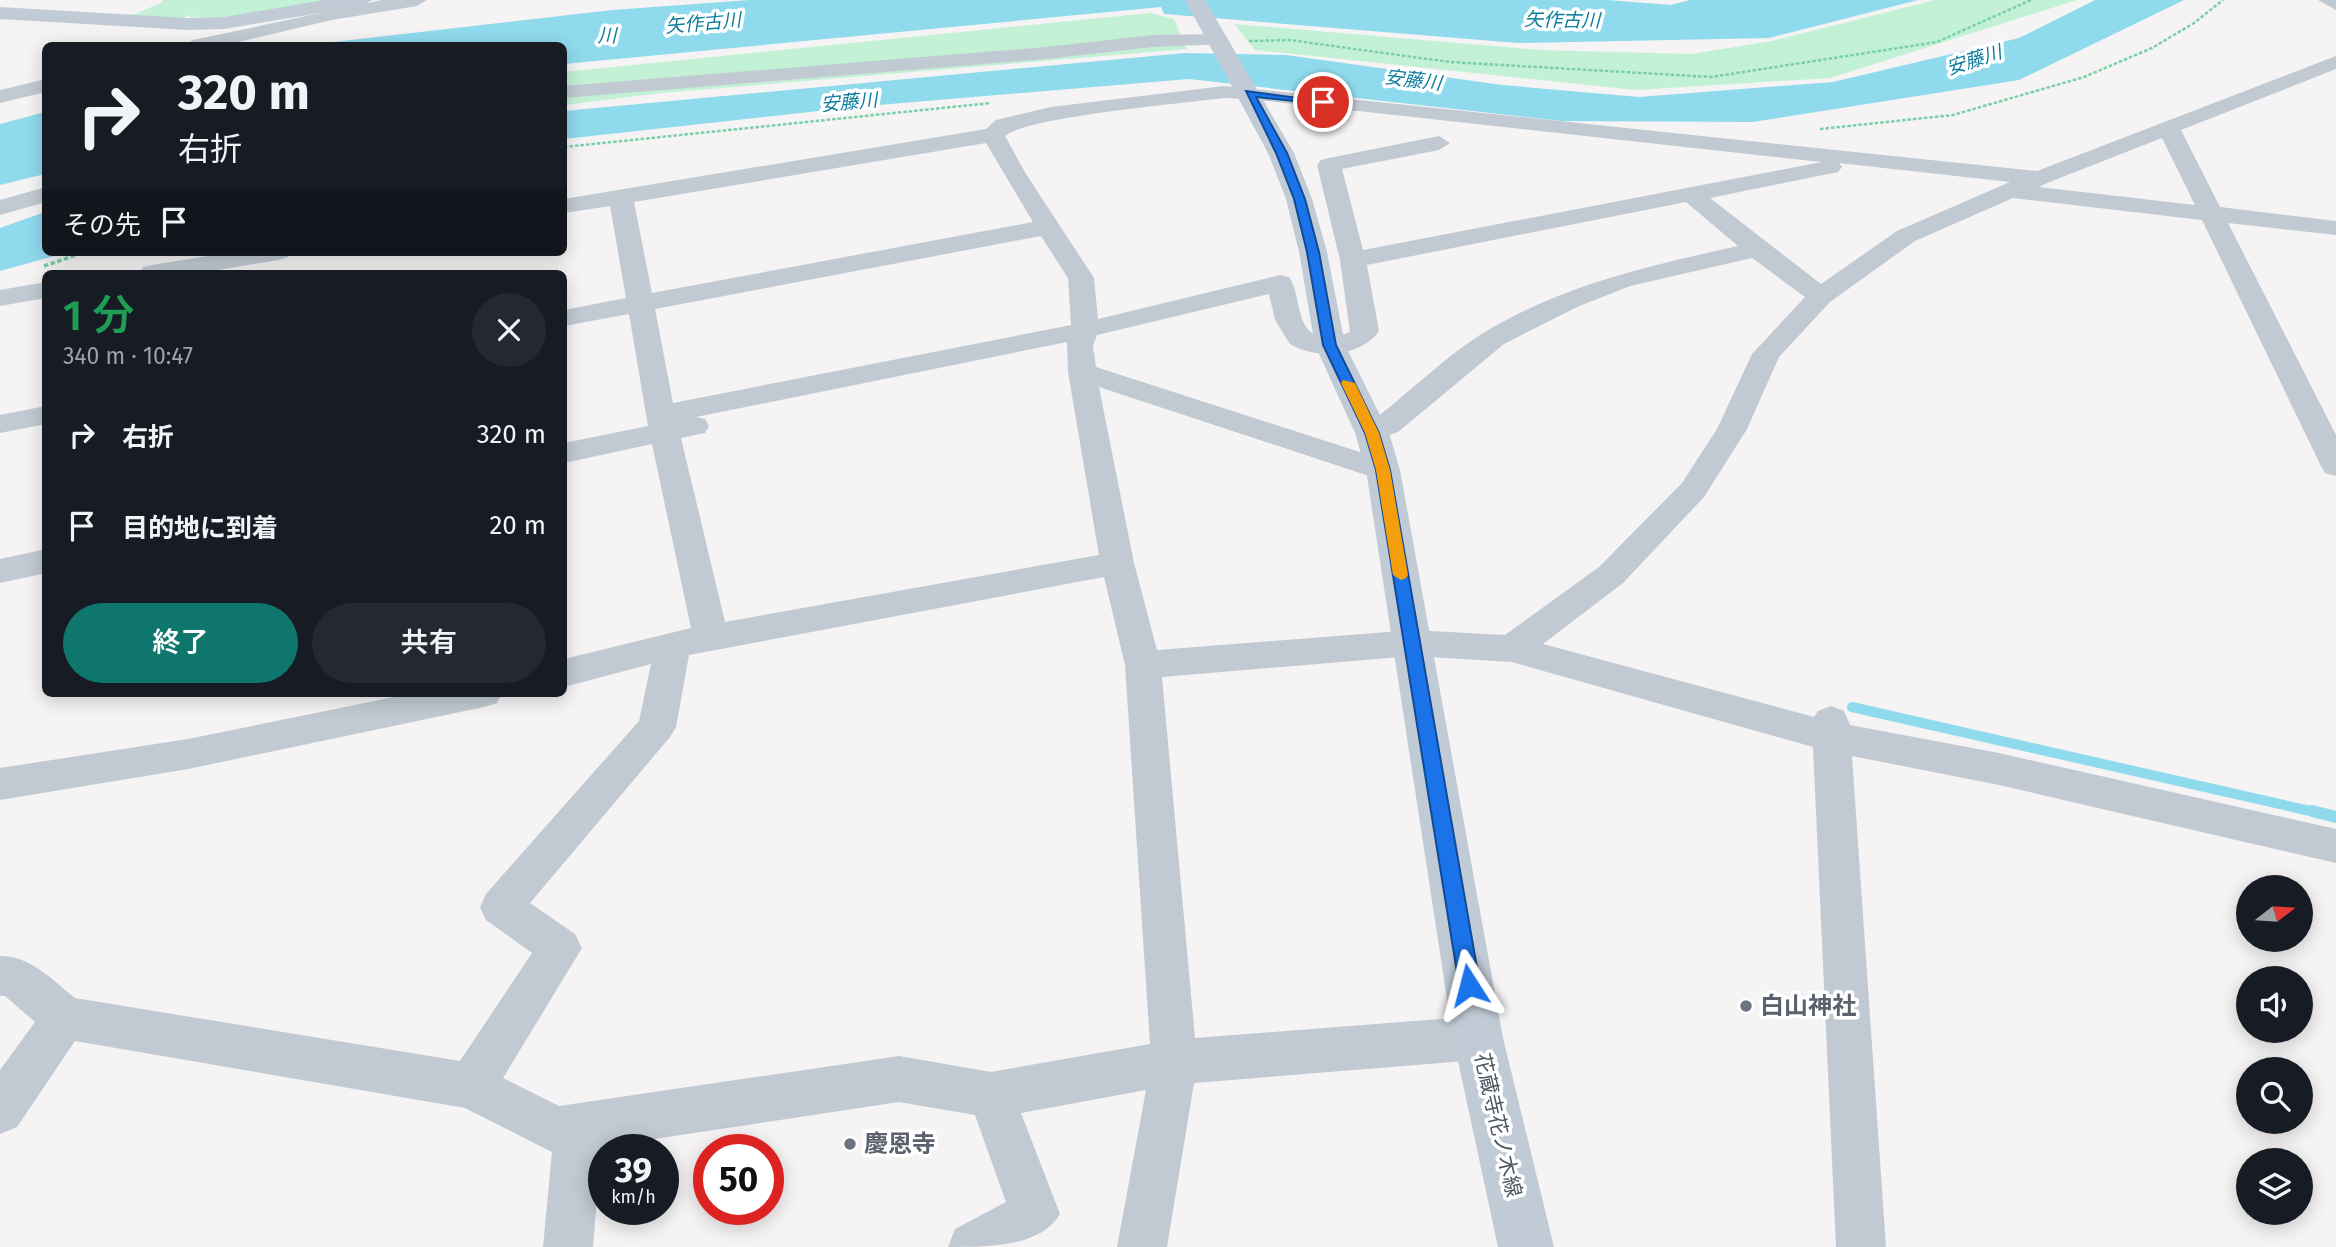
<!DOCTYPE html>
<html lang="ja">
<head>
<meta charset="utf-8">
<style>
	body { margin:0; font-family:"Fira Sans","Noto Sans JP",sans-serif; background:#242831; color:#f1f3f6; height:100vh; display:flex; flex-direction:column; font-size:26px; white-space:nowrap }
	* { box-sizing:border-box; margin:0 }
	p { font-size:23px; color:#9ea1a6 }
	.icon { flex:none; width:38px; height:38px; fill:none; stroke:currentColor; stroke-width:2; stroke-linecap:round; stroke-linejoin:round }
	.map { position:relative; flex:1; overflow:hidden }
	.panel { position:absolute; left:42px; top:270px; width:525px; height:427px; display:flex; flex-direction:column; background:#171b24; border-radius:10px; box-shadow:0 4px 18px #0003 }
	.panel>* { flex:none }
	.hud { position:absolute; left:42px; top:42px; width:525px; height:214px; border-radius:10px; box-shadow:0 4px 18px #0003; background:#171b24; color:#f1f3f6; overflow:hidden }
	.needle { width:46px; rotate:73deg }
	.controls { position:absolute; left:2236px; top:875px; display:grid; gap:14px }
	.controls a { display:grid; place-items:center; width:77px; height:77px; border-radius:50%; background:#171b24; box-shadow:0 4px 18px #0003; font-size:35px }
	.speed { position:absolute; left:588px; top:1134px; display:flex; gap:14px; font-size:35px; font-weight:700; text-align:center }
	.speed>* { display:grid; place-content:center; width:91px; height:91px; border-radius:50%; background:#171b24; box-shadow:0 4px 18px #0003; line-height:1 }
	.speed small { font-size:18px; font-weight:400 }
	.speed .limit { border:10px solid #d22; background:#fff; color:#111 }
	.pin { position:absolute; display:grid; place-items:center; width:60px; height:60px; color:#fff; margin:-30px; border:4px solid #fff; border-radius:50%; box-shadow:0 2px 7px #0007 }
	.me { position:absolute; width:77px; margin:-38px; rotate:351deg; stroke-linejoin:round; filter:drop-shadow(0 0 5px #0008) }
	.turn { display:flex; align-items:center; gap:24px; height:147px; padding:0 21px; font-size:32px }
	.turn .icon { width:91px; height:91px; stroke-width:2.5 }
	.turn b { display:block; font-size:49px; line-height:60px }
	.then { display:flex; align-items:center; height:66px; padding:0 21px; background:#0003; gap:14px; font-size:26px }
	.round { display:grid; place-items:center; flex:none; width:74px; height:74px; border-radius:37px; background:#242831 }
	.head { display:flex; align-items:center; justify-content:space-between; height:119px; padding:0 21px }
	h1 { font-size:42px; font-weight:600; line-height:52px; color:#1e9e55 }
	.cta { display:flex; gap:14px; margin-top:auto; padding:14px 21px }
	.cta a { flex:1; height:80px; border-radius:42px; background:#0f766e; color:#fff; font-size:28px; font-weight:600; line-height:80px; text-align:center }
	.cta a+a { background:#242831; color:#f1f3f6 }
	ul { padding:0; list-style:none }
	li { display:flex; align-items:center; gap:21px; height:91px; padding:0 21px }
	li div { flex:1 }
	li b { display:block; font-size:26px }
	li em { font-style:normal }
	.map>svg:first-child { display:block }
	.green { fill:#c3f1d5 }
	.water { fill:#90daee }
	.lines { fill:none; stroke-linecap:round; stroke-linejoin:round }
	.stream-far1 { stroke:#90daee; stroke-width:10 }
	.stream { stroke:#90daee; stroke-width:12 }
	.path-far1 { stroke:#7ad0a6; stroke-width:2.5; stroke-dasharray:3.5 2; stroke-linecap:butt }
	.path { stroke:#7ad0a6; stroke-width:3.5; stroke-dasharray:4.5 2.5; stroke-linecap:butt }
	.street { fill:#c1cad2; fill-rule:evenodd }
	.secondary { fill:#c1cbd6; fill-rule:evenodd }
	.route { fill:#1a73e8; stroke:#114b97; stroke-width:2 }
	.slow { fill:#f59e0b }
	.worship-dot { fill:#6b7280; stroke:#fff; stroke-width:2.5 }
	.labels { text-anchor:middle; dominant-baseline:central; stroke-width:7; stroke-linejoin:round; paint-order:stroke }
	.far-water-label { font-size:19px; font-style:italic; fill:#0c7c9b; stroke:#fff }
	.street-label { font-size:21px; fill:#4a5661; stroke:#fff }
	.near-worship-label { font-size:24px; font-weight:bold; fill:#5b616d; stroke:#fff; text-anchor:start }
</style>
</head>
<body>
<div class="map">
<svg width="2336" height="1247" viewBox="0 0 2336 1247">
	<rect width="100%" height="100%" fill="#f5f3f3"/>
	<g class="green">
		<path d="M162,0H348L239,18L189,17L198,13L179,19L133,15L163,2Z"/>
		<path d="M1935,0H2077L1830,78L1635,90L1255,50L1234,24L1540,50L1691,54L1772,41Z"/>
		<path d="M1150,13L1174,19L1187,49L661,93L564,105V72Z"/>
	</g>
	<g class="water">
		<path d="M750,0H1607L1671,5L1690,0H1918L1769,38L1518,43L1164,14L1161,7L564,64V46H298L612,10Z"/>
		<path d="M2095,0H2184L2019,80L1753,122L1561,121L1189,79L855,107L564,139V111L1185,53L1286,55L1502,85L1639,97L1833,82L2019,38Z"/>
		<path d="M45,112V174L0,185V124Z"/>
		<path d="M45,212L46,252H69L0,271V228Z"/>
	</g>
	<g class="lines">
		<path class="stream-far1" d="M1852,707L2319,813"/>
		<path class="stream" d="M2312,811L2336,817"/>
		<g class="path-far1">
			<path d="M1249,41L1290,40L1450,62L1711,77L1937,42L2031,0"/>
			<path d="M1820,129L1953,115L2084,77L2152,48L2194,23L2223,0"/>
			<path d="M564,147L991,103"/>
		</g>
		<path class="path" d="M44,266L85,252"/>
		<g class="street">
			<path d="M382,0H427L417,6L332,20L221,46H183L193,40Z"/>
			<path d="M2318,0H2336V10Z"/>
			<path d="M1218,34L1225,36L1228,40L1225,44L1153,47L1046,59L564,98V86L1046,47L1153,35Z"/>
			<path d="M2336,56V69L2181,130L2220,207L2336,221V235L2228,223L2336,435V476L2325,473L2321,466L2202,220L2013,198L1915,241L1830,302L1779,357L1747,429L1704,497L1623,583L1543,644L1814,717L1818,711L1831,706L1844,711L1850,725L1999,753L2336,829V863L1999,785L1852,756L1886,1247H1836L1813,747L1512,662L1413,656L1162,677L1195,1038L1478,1016L1494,1023L1501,1038L1494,1053L1478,1060L1194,1083L1167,1247H1117L1146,1090L1021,1113L1060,1214C1041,1247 989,1247 948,1247L955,1229L1006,1202L975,1115L899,1102L601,1147L593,1247H543L552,1152L465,1108L75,1041L17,1127L0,1134V1070L35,1022L5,996H0V956C31,956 52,980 75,998L460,1061L532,953L486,920L480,907L486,894L639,721L651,664L564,687V659L691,628L652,444L564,463V443L648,426L629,314L564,326V310L626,298L610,206L564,213V199L986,129L996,120L1051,107L1224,86L2037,171ZM1224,98L1249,99L1822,162L1363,250L1342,169L1439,150L1450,143L1439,136L1329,158L1321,160L1317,165L1340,260L1350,332C1343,335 1336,336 1328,336C1294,339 1303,297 1289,277L1280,275L1098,319L1094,278L1026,174L1005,136C1026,117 1186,103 1224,98ZM2162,138L2195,205L2039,187L2047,183ZM986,143L1033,222L652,293L634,202ZM1839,163L2010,182L1897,231L1821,284L1710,198L1838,172L1842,167ZM1686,202L1738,246C1649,266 1565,284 1485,332C1448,354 1411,391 1376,418L1361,426L1357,433L1361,440L1372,442L1398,432L1504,344L1577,307L1630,286L1752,258L1805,297L1752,354L1717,429L1682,483L1599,567L1505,635L1413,630L1157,650L1134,563L1099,387L1372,477L1383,480L1394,477L1399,470L1394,463L1096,367L1093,346L1097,335L1269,294L1275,320L1290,344C1316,360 1361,357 1379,331L1367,265ZM1041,236L1068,278L1071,325L673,403L655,309ZM1067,342L1068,372L1099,555L725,622L681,438L705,433L709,426L705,419L696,417ZM1104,577L1125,665L1150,1044L991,1072L899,1056L559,1106L503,1078L582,948L575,934L530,903L670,737L676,727L689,655Z"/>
			<path d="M46,79V92L0,103V90Z"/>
			<path d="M46,187V202L0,215V200Z"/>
			<path d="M232,252H292L288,257L279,260L199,273H139L143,267L152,265Z"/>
			<path d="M46,282V298L0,306V290Z"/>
			<path d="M46,406V424L0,433V415Z"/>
			<path d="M46,549V573L0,583V559Z"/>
			<path d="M414,693H502L497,703L484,707L188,769L0,800V768L188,739Z"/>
		</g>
		<g class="secondary">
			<path d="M324,0H372L362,6L224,29L188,30L0,19V7L188,18L224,17Z"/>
			<path d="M1185,0H1205L1294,153L1312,199L1327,252L1345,345L1389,433L1400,470L1503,1038L1554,1247H1498L1453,1038L1366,470L1355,433L1315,345L1299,252L1286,199L1268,153Z"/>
		</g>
	</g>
	<path class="route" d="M1246,91L1328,102L1323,104L1256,97L1287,153L1305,199L1319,252L1336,345L1379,433L1390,470L1480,985L1477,992L1469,994L1462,992L1459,985L1376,470L1365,433L1323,345L1307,252L1294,199L1276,153Z"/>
	<path class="slow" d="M1343,380L1355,383L1379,433L1390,470L1408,575L1406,578L1401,580L1393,575L1376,470L1365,433L1341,383Z"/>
	<g class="worship-dot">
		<circle cx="1746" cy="1006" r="7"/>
		<circle cx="850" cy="1144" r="7"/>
	</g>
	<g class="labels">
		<g class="far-water-label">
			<text transform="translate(1562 20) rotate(1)">矢作古川</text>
			<text transform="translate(703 23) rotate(-5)">矢作古川</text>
			<text x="607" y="35">川</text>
			<text transform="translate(1974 60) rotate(-18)">安藤川</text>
			<text transform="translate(1413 80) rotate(7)">安藤川</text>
			<text transform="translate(849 102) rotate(-5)">安藤川</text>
		</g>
		<g class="street-label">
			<text transform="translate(1498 1125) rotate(77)">花蔵寺花ノ木線</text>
		</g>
		<g class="near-worship-label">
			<text x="1760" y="1006">白山神社</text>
			<text x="864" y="1144">慶恩寺</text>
		</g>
	</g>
</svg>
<div class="controls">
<a><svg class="needle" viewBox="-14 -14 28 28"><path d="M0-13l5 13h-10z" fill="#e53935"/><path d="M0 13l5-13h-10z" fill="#9ea1a6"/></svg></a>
<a><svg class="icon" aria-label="sound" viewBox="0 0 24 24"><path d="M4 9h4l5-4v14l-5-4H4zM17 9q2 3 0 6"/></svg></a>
<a><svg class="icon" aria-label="search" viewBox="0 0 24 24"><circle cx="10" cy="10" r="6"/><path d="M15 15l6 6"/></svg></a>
<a><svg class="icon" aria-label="layers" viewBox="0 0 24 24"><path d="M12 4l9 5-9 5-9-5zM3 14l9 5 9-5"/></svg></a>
</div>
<div class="speed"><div>39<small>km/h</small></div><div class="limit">50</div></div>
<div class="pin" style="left:1323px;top:102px;background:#d93025"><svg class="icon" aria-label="arrive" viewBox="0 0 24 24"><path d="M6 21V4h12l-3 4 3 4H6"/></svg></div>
<svg class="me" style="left:1469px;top:985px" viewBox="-20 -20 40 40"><path d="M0-17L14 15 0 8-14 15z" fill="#1a73e8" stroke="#fff" stroke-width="4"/></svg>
<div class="hud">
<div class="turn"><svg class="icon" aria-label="right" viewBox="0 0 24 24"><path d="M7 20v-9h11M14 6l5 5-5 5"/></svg><div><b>320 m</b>右折</div></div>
<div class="then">その先<svg class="icon" aria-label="arrive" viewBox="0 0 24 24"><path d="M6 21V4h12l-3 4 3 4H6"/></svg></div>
</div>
<section class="panel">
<div class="head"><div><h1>1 分</h1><p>340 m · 10:47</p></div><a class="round"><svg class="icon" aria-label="close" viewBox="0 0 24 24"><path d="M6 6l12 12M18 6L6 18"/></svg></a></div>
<ul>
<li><svg class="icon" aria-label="right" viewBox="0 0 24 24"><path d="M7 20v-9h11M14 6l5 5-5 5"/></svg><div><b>右折</b></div><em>320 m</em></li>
<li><svg class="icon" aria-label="arrive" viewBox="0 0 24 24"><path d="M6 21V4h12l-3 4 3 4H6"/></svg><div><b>目的地に到着</b></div><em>20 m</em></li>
</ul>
<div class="cta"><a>終了</a><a>共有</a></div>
</section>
</div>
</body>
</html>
